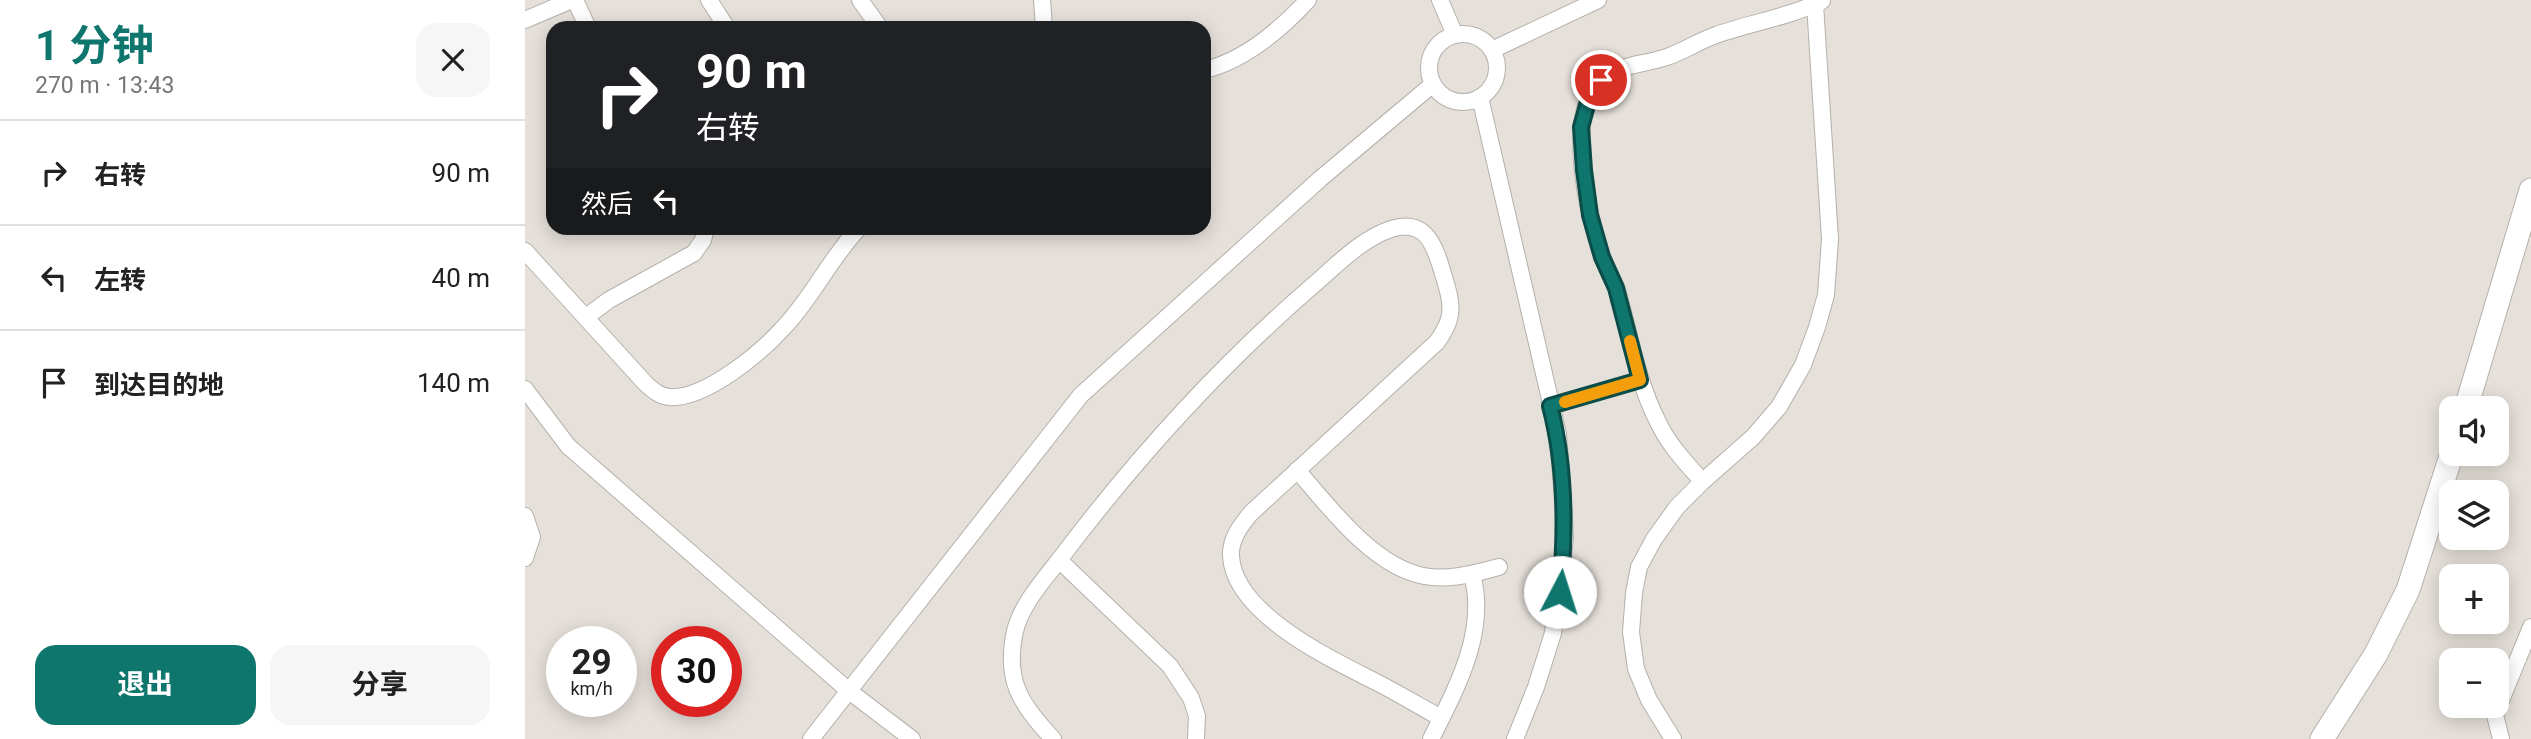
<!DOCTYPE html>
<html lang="zh">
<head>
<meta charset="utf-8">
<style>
	body { margin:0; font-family:Roboto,"Noto Sans SC",sans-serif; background:#f6f6f6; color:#222; height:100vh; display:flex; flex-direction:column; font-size:26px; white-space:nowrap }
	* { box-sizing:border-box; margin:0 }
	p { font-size:23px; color:#767676 }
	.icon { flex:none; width:38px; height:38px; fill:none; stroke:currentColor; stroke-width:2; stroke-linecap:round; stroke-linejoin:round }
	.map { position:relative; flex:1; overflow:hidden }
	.sheet { display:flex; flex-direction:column; background:#fff; width:525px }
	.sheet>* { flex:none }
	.banner { position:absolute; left:21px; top:21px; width:665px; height:214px; border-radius:21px; box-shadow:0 4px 18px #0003; background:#202124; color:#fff; overflow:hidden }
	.controls { position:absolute; left:1914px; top:396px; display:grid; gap:14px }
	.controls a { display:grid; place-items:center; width:70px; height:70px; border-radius:14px; background:#fff; box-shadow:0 4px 18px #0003; font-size:35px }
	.speed { position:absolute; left:21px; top:626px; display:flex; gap:14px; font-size:35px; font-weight:700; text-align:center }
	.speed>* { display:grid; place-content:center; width:91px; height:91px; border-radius:50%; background:#fff; box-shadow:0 4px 18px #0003; line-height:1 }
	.speed small { font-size:18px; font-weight:400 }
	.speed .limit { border:10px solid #d22; background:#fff; color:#111 }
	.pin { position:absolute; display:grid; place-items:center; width:60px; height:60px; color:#fff; margin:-30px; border:4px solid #fff; border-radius:50%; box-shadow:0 2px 7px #0007 }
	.me { position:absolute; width:77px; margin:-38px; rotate:5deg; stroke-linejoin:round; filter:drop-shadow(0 0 5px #0008) }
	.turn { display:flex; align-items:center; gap:24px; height:147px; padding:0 35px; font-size:32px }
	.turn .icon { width:91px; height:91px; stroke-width:2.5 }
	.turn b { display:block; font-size:49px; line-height:60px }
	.then { display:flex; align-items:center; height:66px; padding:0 35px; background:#0003; gap:14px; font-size:26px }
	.round { display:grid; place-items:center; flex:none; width:74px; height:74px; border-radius:21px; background:#f6f6f6 }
	.head { display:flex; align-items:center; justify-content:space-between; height:119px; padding:0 35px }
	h1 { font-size:42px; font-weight:700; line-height:52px; color:#0f766e }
	.cta { display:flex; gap:14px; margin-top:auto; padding:14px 35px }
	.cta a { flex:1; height:80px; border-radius:21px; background:#0f766e; color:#fff; font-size:28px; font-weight:700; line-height:80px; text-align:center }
	.cta a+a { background:#f6f6f6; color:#222 }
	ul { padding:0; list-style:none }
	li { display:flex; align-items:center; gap:21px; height:105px; padding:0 35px; border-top:2px solid #e0e0e0 }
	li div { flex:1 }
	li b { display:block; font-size:26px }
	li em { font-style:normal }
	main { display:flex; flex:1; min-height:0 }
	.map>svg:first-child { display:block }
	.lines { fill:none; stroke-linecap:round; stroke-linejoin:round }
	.minor-casing { stroke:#b5b0aa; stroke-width:18 }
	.secondary-casing { stroke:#b5b0aa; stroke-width:25 }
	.minor { stroke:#fff; stroke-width:16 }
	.secondary { stroke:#fff; stroke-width:23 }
	.route-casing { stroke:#0a4d48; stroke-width:18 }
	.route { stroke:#0f766e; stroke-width:12 }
	.slow { stroke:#f59e0b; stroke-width:12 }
</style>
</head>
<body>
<main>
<section class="sheet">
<div class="head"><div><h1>1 分钟</h1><p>270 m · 13:43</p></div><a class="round"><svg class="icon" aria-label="close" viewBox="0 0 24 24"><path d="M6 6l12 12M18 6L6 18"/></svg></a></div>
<ul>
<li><svg class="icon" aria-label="right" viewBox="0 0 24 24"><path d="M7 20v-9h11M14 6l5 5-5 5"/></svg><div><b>右转</b></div><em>90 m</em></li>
<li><svg class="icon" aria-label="left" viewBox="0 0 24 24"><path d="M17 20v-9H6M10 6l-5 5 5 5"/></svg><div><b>左转</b></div><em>40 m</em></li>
<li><svg class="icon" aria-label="arrive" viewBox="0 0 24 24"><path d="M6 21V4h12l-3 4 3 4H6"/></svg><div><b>到达目的地</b></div><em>140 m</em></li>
</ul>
<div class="cta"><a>退出</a><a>分享</a></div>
</section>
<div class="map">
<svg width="2006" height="739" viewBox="0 0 2006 739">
	<rect width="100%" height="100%" fill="#e6e0da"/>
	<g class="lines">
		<defs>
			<g id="minor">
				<path d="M50,0L63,28"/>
				<path d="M184,0L202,28"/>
				<path d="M335,0L355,28"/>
				<path d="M517,0L519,28"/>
				<path d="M915,0L930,35"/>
				<path d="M0,20L47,0"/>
				<circle cx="938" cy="68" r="34"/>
				<path d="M967,50L1073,0"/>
				<path d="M679,70C719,61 756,29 783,0"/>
				<path d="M955,97L1033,434L1038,501L1040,539L1028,633L1011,687L990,739"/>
				<path d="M0,251L121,384C128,390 134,396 144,397C180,400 237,352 260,326C288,296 306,257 334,228"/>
				<path d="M61,317L84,300L169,253L178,240L181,228"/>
				<path d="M0,389L43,446L324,691L387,739"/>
				<path d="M1025,406L1115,380"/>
				<path d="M772,470C804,507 849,567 899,576C924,581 950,573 974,567"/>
				<path d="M1177,481C1161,463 1143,444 1133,422C1112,381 1105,335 1092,290C1088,279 1081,268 1077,256C1063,217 1040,115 1074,83C1097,62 1115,66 1142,57C1159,51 1174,41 1191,35C1225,23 1264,17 1297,1"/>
				<path d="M0,516L7,537L0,558"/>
				<path d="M534,560L645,666L666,698L672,716L671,739"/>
				<path d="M286,739L556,395L795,179L908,84"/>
				<path d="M528,739C496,704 479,681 490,631C497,602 524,574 541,551C614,455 694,367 785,288C810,267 834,240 866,229C903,217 911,250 919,277C923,290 928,306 924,319C922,327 917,335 912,342L726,513C716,525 705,539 706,556C709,615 810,661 855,684C876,695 896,707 916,718"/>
				<path d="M906,739C931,689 963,632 947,574"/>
				<path d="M1148,739L1124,700L1111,669L1106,632L1109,593L1114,567L1129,539L1152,507L1177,482L1228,437L1254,407L1278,365L1292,327L1301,295L1305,239L1290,4"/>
				<path d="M1976,739L1970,715L2006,627"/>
			</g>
			<g id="secondary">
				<path d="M1941,408L2006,190"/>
				<path d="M1797,739L1851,654L1883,590L1927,453"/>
			</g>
		</defs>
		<use href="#minor" class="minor-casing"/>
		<use href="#secondary" class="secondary-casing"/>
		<use href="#minor" class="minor"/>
		<use href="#secondary" class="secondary"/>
	</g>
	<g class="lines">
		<defs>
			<path id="route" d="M1035,592C1041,530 1041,467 1025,406L1115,380L1091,288L1077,257L1065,215L1059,170L1056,127L1066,91L1076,80"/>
		</defs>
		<use href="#route" class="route-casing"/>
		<use href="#route" class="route"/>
		<path class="slow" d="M1040,402L1115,380L1105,341"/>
	</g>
</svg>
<div class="controls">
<a><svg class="icon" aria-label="sound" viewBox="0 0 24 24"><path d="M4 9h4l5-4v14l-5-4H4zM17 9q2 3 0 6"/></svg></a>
<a><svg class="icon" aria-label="layers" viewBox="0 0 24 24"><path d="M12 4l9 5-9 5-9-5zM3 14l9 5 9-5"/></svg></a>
<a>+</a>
<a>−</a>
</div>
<div class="speed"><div>29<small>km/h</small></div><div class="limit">30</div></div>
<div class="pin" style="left:1076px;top:80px;background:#d93025"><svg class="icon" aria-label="arrive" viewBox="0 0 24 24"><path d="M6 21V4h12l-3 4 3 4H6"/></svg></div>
<svg class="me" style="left:1035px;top:592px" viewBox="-20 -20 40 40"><circle r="19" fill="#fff"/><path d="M0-13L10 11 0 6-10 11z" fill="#0f766e"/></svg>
<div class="banner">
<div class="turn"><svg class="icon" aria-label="right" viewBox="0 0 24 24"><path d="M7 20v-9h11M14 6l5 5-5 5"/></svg><div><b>90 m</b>右转</div></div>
<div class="then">然后<svg class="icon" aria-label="left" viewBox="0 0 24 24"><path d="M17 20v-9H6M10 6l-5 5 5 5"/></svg></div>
</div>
</div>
</main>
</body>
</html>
